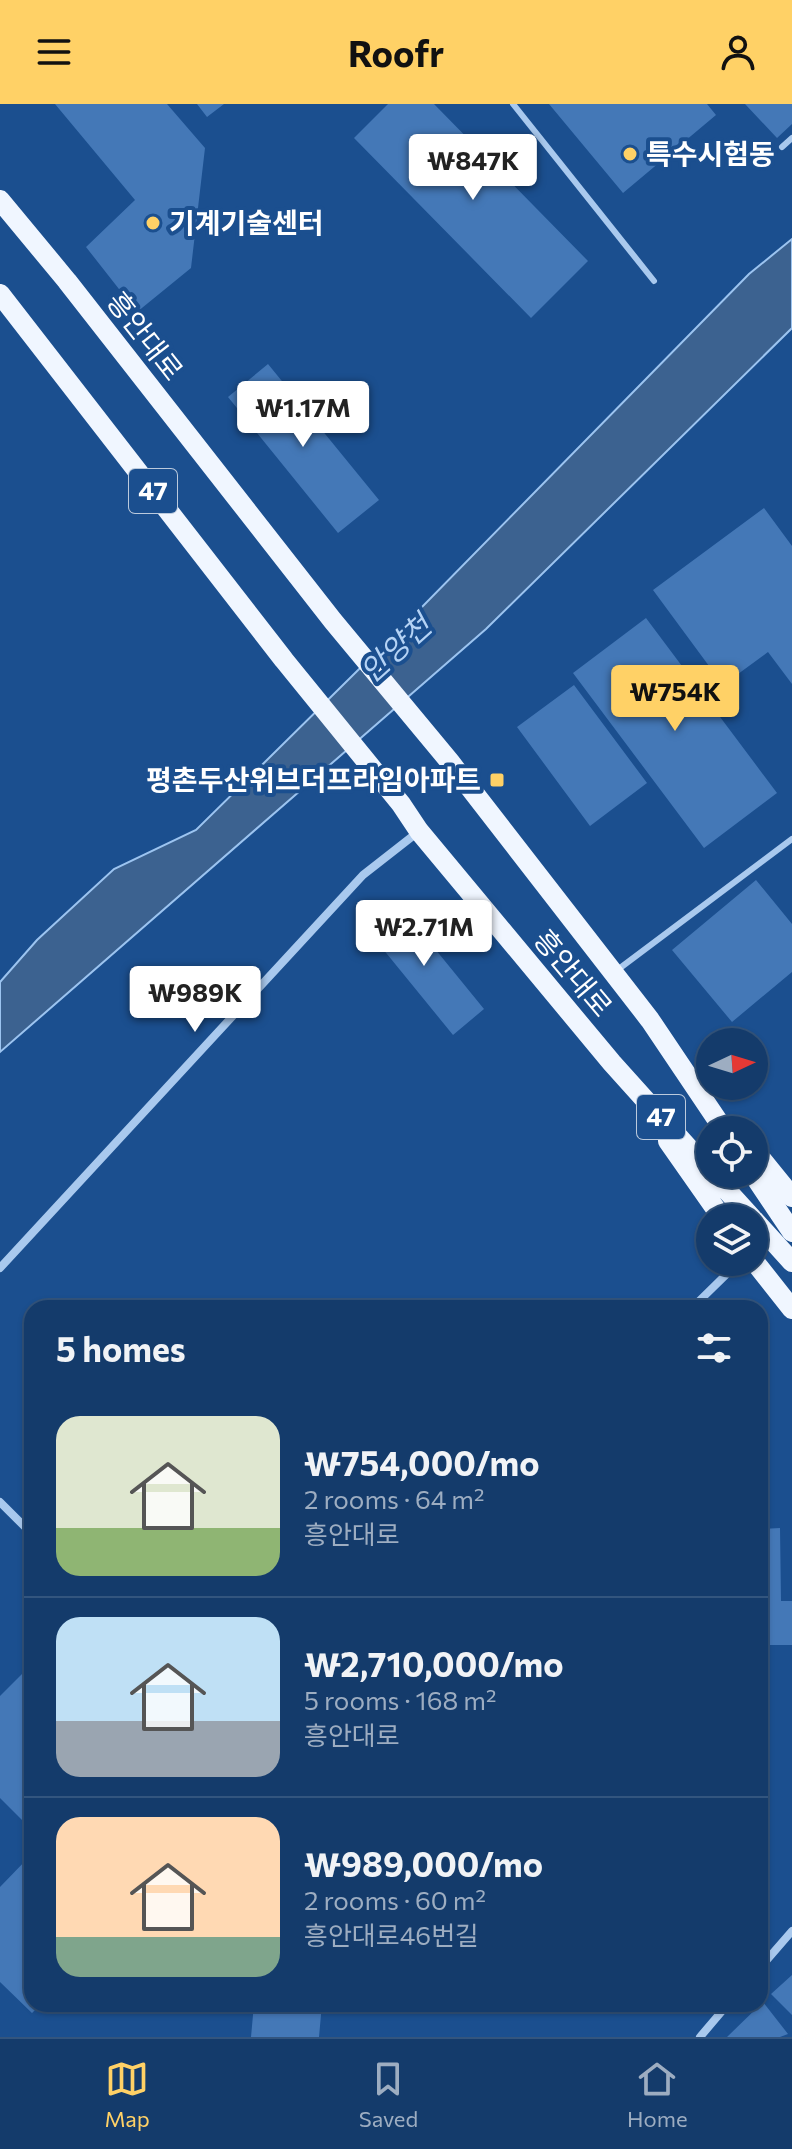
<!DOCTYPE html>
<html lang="en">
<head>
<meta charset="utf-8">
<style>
  body { margin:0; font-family:Commissioner,"Noto Sans KR",sans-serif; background:#1d4271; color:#f1f3f6; height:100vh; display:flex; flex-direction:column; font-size:30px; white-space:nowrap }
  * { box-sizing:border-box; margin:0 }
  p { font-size:26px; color:#9dadc1 }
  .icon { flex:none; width:44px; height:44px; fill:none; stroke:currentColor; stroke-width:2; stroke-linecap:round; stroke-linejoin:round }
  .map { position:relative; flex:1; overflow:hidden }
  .drawer { position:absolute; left:24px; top:1196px; width:744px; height:712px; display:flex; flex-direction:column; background:#143b6b; border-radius:24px; box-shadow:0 2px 6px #0004,0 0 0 2px #33557e }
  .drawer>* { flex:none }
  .needle { width:52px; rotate:86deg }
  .tools { position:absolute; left:696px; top:924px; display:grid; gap:16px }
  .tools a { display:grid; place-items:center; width:72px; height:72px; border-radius:50%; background:#143b6b; box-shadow:0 2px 6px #0004,0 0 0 2px #33557e; font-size:40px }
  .price { position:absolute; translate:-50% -68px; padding:0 18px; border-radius:8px; background:#fff; color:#222; font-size:26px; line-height:52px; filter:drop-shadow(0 2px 4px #0008) }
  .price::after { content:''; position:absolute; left:50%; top:48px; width:24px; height:18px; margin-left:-12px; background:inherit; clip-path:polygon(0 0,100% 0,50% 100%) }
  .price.active { background:#ffd166; color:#111 }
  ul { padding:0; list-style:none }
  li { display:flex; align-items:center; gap:24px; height:200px; padding:0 32px }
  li+li { border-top:2px solid #33557e }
  li span { display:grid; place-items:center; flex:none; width:224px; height:160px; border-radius:24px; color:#555 }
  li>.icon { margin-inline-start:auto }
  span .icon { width:96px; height:96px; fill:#fffc; stroke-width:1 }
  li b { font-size:34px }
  h2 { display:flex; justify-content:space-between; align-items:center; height:96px; padding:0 32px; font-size:34px }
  header { display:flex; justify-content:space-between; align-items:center; height:104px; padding:0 32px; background:#ffd166; color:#111; font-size:36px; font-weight:700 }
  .menu { display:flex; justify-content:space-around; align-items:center; height:112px; border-top:2px solid #33557e; background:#143b6b; font-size:22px; color:#9dadc1 }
  .menu a { display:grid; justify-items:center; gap:4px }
  .menu .active { color:#ffd166 }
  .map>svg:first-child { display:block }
  .water { fill:#3c6290; stroke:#9cc4f0; stroke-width:2 }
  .building { fill:#4478b7 }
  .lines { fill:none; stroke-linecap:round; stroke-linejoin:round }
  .lane { stroke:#a9c9ee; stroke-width:6 }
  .street { stroke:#a9c9ee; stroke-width:8 }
  .primary { stroke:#f0f6ff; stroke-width:20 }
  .poi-dot { fill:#ffd166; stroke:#1b4f8f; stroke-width:3 }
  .labels { text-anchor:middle; stroke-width:8; stroke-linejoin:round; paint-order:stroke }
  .shield { fill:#1b4f8f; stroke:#bbcadd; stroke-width:2 }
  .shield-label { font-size:26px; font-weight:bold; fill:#fff }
  .poi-label { font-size:28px; font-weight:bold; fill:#fff; stroke:#1b4f8f; text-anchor:start }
  .street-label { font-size:28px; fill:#fff; stroke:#1b4f8f }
  .water-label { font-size:30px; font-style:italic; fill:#b5d3f5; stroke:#1b4f8f }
</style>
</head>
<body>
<header><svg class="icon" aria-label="menu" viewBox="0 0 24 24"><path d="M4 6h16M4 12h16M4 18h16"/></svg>Roofr<svg class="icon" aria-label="person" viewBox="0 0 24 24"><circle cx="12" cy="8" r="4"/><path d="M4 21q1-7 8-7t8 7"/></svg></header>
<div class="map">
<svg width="792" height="1933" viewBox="0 0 792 1933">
  <rect width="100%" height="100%" fill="#1b4f8f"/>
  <!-- water -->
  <path class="water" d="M792,135V224L486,525L0,948V878L37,836L114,765L196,726L421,504L749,170Z"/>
  <!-- building -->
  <path class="building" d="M55,0H167L205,44L191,164L137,208L86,143L135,96Z
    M197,0H224L207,13Z
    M388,0H434L588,157L531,214L354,34Z
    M549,0H707L716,11L623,89Z
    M745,0H792V20L777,34Z
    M268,260L379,396L338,429L228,293Z
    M764,404L792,442V580L768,548L723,581L653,486Z
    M646,514L777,689L704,744L573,569Z
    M574,581L647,679L590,722L517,623Z
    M756,776L792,820V868L732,918L672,846Z
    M396,797L484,905L453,931L365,823Z
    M780,1424L781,1497H792V1541H760V1425Z
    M25,1567L32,1575V1640L28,1645L32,1649V1718L28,1722L0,1694V1592Z
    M29,1753L32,1756V1817L24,1825L32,1833V1900H41L32,1909L0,1878V1783Z
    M792,1871V1911L771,1890Z
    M763,1898L788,1930L780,1933H727Z
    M254,1900H322L319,1933H251Z"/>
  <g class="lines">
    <!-- lane -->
    <path class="lane" d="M513,0L654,177
      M782,43L792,34
      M616,867L792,735"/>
    <!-- street -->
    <path class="street" d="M0,1164L363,771L418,728
      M692,1204L739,1158
      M0,1398L32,1430
      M760,1864L792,1827
      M700,1933L728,1900"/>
    <!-- primary -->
    <path class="primary" d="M0,96L67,177L333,517L450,658L650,916L724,1026
      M0,190L284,556L401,700L419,727L612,959L710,1068
      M668,1037L722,1114
      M754,1046L792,1093
      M712,1070L752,1114
      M753,1070L792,1128
      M754,1116L792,1158
      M754,1157L792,1205"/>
  </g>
  <!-- markers -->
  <g class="poi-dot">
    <circle cx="630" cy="50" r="8"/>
    <circle cx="153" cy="119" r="8"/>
    <rect x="489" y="668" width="16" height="16" rx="4"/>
  </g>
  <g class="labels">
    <!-- shield labels -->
    <g class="shield">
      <rect x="129" y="365" width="48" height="44" rx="6"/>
      <rect x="637" y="991" width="48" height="44" rx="6"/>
    </g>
    <g class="shield-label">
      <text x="153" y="396">47</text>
      <text x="661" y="1022">47</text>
    </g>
    <!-- poi labels -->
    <g class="poi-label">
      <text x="646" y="60">특수시험동</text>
      <text x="169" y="129">기계기술센터</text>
      <text x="481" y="686" text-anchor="end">평촌두산위브더프라임아파트</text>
    </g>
    <!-- street labels -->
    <g class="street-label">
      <text transform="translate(145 232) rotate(52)" y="10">흥안대로</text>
      <text transform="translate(573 869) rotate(50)" y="10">흥안대로</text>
    </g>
    <!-- water labels -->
    <g class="water-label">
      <text transform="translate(396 545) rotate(-42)" y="10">안양천</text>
    </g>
  </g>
</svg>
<div class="tools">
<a><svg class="needle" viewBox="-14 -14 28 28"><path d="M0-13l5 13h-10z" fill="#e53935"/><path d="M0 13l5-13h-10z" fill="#9dadc1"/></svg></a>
<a><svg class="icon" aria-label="locate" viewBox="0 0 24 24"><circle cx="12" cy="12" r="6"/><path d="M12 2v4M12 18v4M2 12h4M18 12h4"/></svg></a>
<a><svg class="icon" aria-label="layers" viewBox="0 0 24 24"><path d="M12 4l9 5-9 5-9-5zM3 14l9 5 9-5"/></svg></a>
</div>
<b class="price" style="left:473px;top:98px">₩847K</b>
<b class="price" style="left:303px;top:345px">₩1.17M</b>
<b class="price active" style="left:675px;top:629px">₩754K</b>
<b class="price" style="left:424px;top:864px">₩2.71M</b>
<b class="price" style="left:195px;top:930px">₩989K</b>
<section class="drawer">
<h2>5 homes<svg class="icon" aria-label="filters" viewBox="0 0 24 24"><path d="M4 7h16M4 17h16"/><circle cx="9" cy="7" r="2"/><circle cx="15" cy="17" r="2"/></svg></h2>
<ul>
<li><span style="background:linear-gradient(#dfe7d0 70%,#8fb573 0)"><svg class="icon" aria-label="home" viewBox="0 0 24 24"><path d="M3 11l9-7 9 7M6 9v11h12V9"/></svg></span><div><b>₩754,000/mo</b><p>2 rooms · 64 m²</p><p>흥안대로</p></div></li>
<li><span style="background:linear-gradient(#bfe0f5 65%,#9aa5b1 0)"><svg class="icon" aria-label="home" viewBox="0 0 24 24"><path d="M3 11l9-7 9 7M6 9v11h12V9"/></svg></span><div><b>₩2,710,000/mo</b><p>5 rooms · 168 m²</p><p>흥안대로</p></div></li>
<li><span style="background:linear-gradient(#ffd9b3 75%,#7fa58c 0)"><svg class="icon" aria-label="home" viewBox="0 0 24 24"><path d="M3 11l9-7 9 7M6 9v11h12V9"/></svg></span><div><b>₩989,000/mo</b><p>2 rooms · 60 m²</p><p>흥안대로46번길</p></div></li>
</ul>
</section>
</div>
<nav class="menu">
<a class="active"><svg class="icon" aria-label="map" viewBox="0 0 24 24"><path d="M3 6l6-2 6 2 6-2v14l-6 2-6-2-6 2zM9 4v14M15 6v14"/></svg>Map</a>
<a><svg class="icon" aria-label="saved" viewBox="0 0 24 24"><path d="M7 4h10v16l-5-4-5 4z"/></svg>Saved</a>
<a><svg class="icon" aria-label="home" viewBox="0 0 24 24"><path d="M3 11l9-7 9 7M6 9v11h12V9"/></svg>Home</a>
</nav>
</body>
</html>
